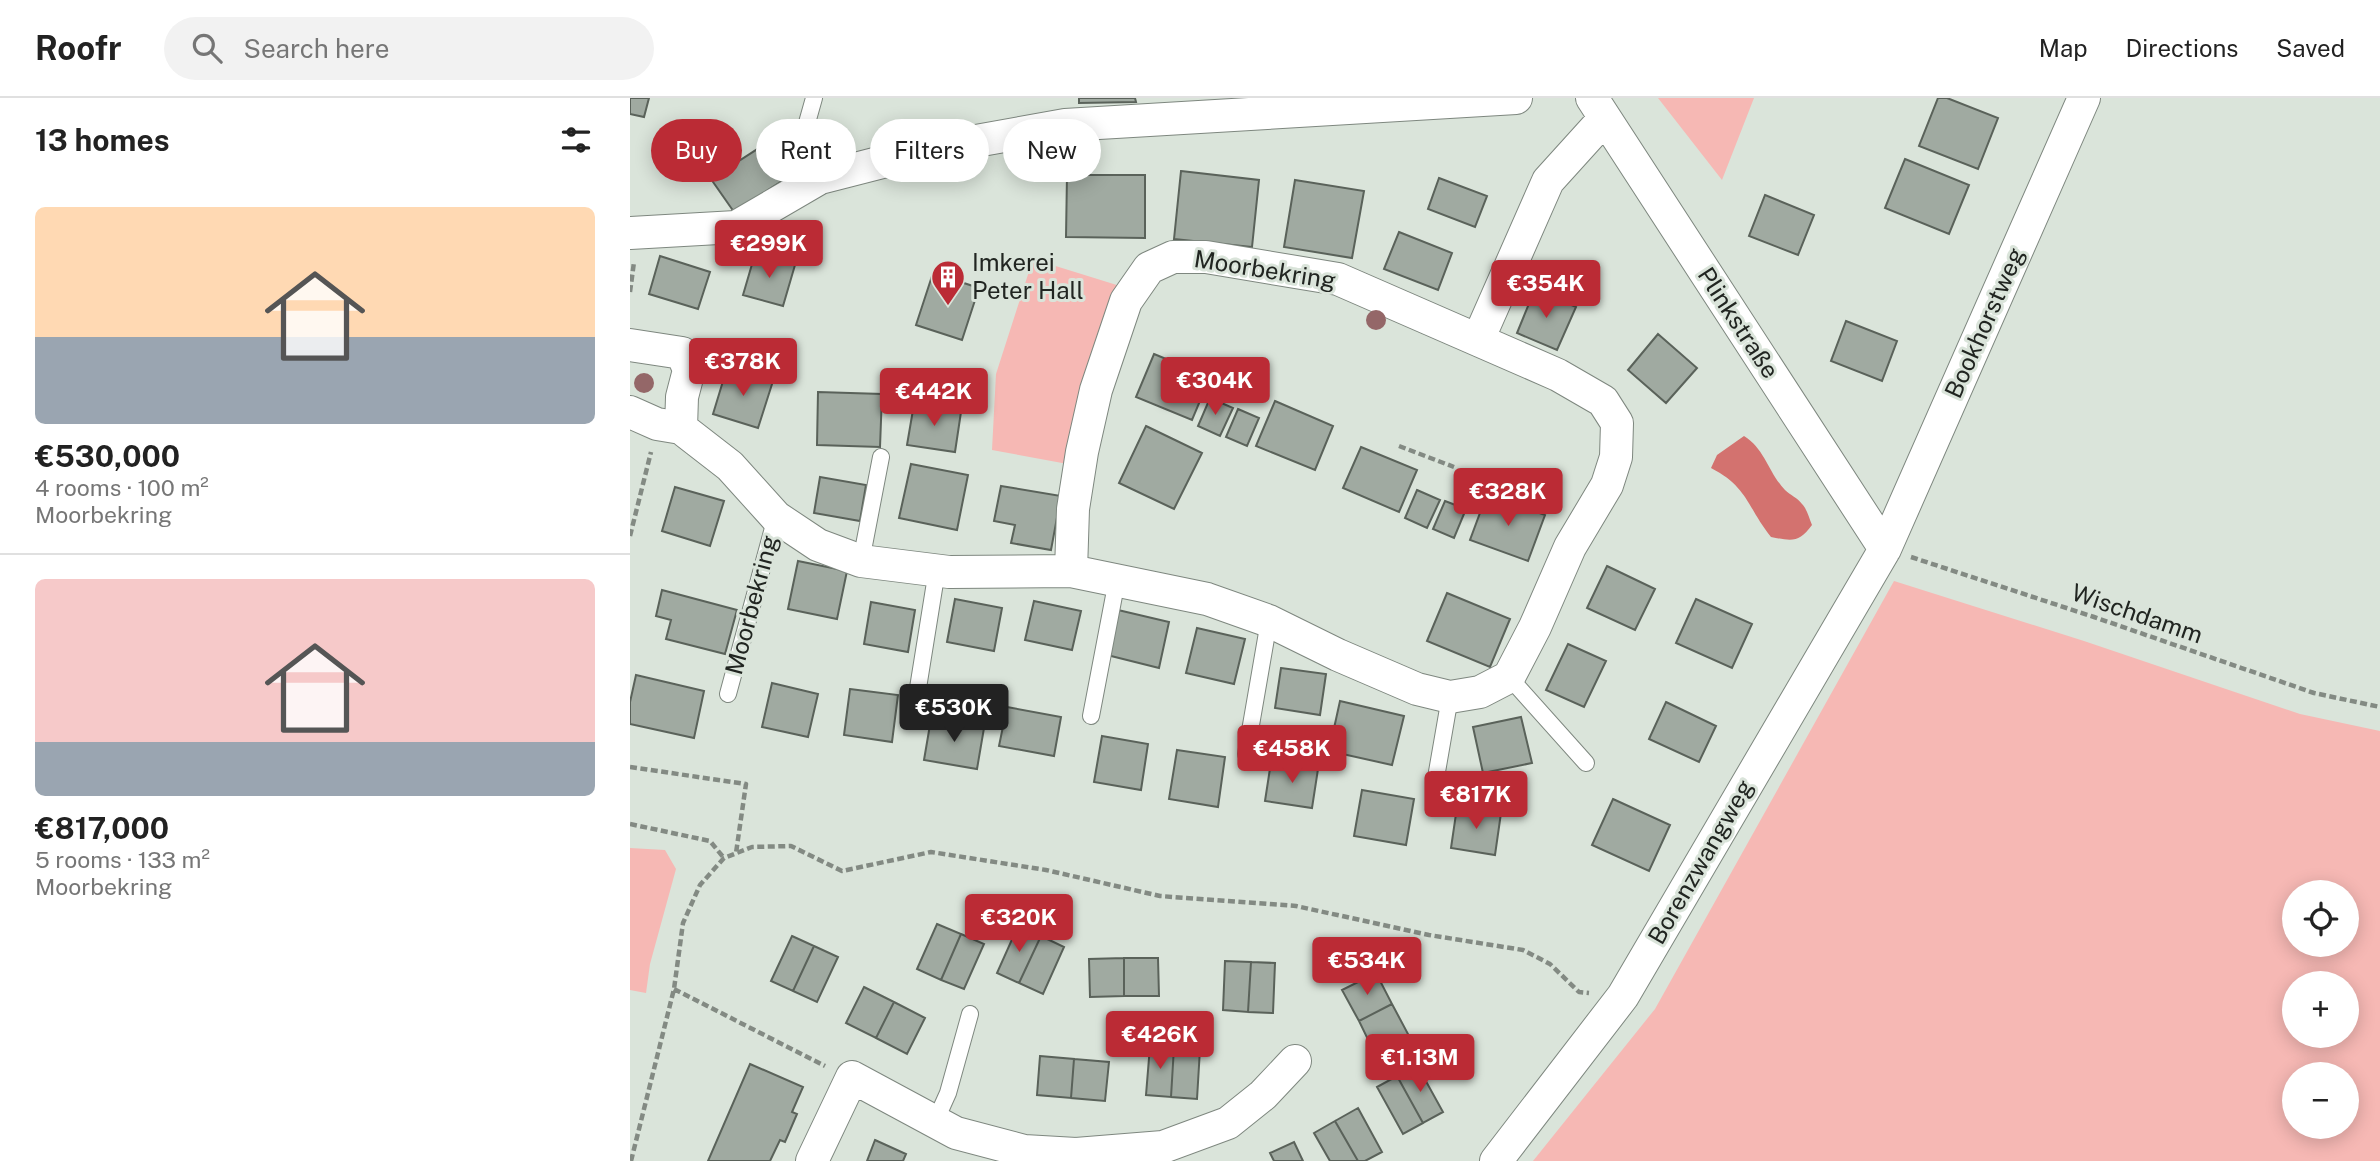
<!DOCTYPE html>
<html lang="en">
<head>
<meta charset="utf-8">
<style>
  body { margin:0; font-family:"Public Sans",sans-serif; background:#f2f2f2; color:#222; height:100vh; display:flex; flex-direction:column; font-size:26px; white-space:nowrap }
  * { box-sizing:border-box; margin:0 }
  p { font-size:23px; color:#767676 }
  .icon { flex:none; width:38px; height:38px; fill:none; stroke:currentColor; stroke-width:2; stroke-linecap:round; stroke-linejoin:round }
  .map { position:relative; flex:1; overflow:hidden }
  .drawer { display:flex; flex-direction:column; background:#fff; width:630px }
  .drawer>* { flex:none }
  .guide { position:absolute; left:21px; top:21px; width:665px; height:63px; display:flex; gap:14px }
  .tools { position:absolute; left:1652px; top:782px; display:grid; gap:14px }
  .tools a { display:grid; place-items:center; width:77px; height:77px; border-radius:50%; background:#fff; box-shadow:0 4px 18px #0003; font-size:35px }
  .price { position:absolute; translate:-50% -60px; padding:0 16px; border-radius:7px; background:#bb2b35; color:#fff; font-size:23px; line-height:46px; filter:drop-shadow(0 2px 4px #0008) }
  .price::after { content:''; position:absolute; left:50%; top:42px; width:21px; height:16px; margin-left:-10px; background:inherit; clip-path:polygon(0 0,100% 0,50% 100%) }
  .price.selected { background:#222; color:#fff }
  ul { padding:0; list-style:none }
  li { display:grid; align-content:center; gap:14px; height:371px; padding:0 35px }
  li+li { border-top:2px solid #e0e0e0 }
  li span { display:grid; place-items:center; height:217px; border-radius:10px; color:#555 }
  li>.icon { margin-inline-start:auto }
  span .icon { width:126px; height:126px; fill:#fffc; stroke-width:1 }
  li b { font-size:30px }
  h2 { display:flex; justify-content:space-between; align-items:center; height:84px; padding:0 35px; font-size:30px }
  .pill { padding:0 24px; border-radius:32px; background:#fff; box-shadow:0 4px 18px #0003; font-size:24px; line-height:63px }
  .pill.selected { background:#bb2b35; color:#fff }
  header { display:flex; align-items:center; gap:42px; box-sizing:border-box; height:98px; padding:0 35px; background:#fff; border-bottom:2px solid #e0e0e0 }
  header strong { font-size:33px }
  nav { display:flex; gap:38px; margin-inline-start:auto; font-size:24px }
  .search { width:490px; height:63px; background:#f2f2f2; display:flex; align-items:center; gap:18px; box-sizing:border-box; padding:0 24px; border-radius:38px; color:#767676; font-size:26px }
  main { display:flex; flex:1; min-height:0 }
  .map>svg:first-child { display:block }
  .green { fill:#f6b8b4; fill-rule:evenodd }
  .water { fill:#d3726f }
  .building { fill:#a0aaa1; stroke:#5a625a; stroke-width:2 }
  .lines { fill:none; stroke-linecap:round; stroke-linejoin:round }
  .service-casing { stroke:#7e877f; stroke-width:18 }
  .minor-casing { stroke:#7e877f; stroke-width:34 }
  .path { stroke:#838a83; stroke-width:4.5; stroke-dasharray:7 3.5; stroke-linecap:butt }
  .service { stroke:#fff; stroke-width:16 }
  .minor { stroke:#fff; stroke-width:32 }
  .tree { fill:#946768 }
  .labels { text-anchor:middle; stroke-width:6; stroke-linejoin:round; paint-order:stroke }
  .poi-label { font-size:24px; fill:#212521; stroke:#dae4da; text-anchor:start }
  .street-label { font-size:24px; fill:#212521; stroke:#dae4da }
</style>
</head>
<body>
<header>
<strong>Roofr</strong>
<div class="search"><svg class="icon" aria-label="search" viewBox="0 0 24 24"><circle cx="10" cy="10" r="6"/><path d="M15 15l6 6"/></svg>Search here</div>
<nav><a>Map</a><a>Directions</a><a>Saved</a></nav>
</header>
<main>
<section class="drawer">
<h2>13 homes<svg class="icon" aria-label="filters" viewBox="0 0 24 24"><path d="M4 7h16M4 17h16"/><circle cx="9" cy="7" r="2"/><circle cx="15" cy="17" r="2"/></svg></h2>
<ul>
<li><span style="background:linear-gradient(#ffd9b3 60%,#9aa5b1 0)"><svg class="icon" aria-label="home" viewBox="0 0 24 24"><path d="M3 11l9-7 9 7M6 9v11h12V9"/></svg></span><div><b>€530,000</b><p>4 rooms · 100 m²</p><p>Moorbekring</p></div></li>
<li><span style="background:linear-gradient(#f6c9c9 75%,#9aa5b1 0)"><svg class="icon" aria-label="home" viewBox="0 0 24 24"><path d="M3 11l9-7 9 7M6 9v11h12V9"/></svg></span><div><b>€817,000</b><p>5 rooms · 133 m²</p><p>Moorbekring</p></div></li>
</ul>
</section>
<div class="map">
<svg width="1750" height="1063" viewBox="0 0 1750 1063">
  <rect width="100%" height="100%" fill="#dae4da"/>
  <!-- green -->
  <path class="green" d="M1028,0H1124L1092,82Z
    M403,161L490,188L443,367L362,352L366,276Z
    M1264,483L1454,543L1670,616L1750,633V1063H903L1025,911ZM1717,794V847H1664V794ZM1664,886H1717V938H1664ZM1717,976V1029H1664V976Z
    M0,750L35,752L46,771L20,866L16,895L0,892Z"/>
  <!-- water -->
  <path class="water" d="M1114,338C1135,351 1138,374 1155,392C1160,397 1168,400 1172,406C1177,411 1179,420 1182,427C1169,445 1162,443 1141,439C1117,409 1118,389 1081,370L1087,357Z"/>
  <!-- building -->
  <path class="building" d="M0,0H19L14,19L0,16Z
    M449,0H505L506,4L449,5Z
    M1308,0H1317L1368,20L1348,71L1289,48Z
    M143,41L166,74L104,114L81,81Z
    M1275,61L1339,87L1319,136L1255,110Z
    M551,73L629,82L622,149L544,141Z
    M437,77H515V140L436,139Z
    M809,80L857,98L845,129L798,111Z
    M665,82L734,93L722,160L654,149Z
    M1135,97L1184,117L1168,157L1119,138Z
    M769,134L822,155L808,192L754,171Z
    M125,156L165,167L153,208L113,197Z
    M30,158L80,174L68,211L19,196Z
    M303,175L349,190L332,242L286,227Z
    M905,191L946,209L927,252L887,235Z
    M1216,223L1267,243L1252,283L1201,263Z
    M1028,236L1067,270L1036,305L998,272Z
    M524,256L580,279L562,322L506,299Z
    M97,270L143,283L128,330L83,316Z
    M188,294L252,296L250,349L187,347Z
    M580,300L603,310L590,338L568,328Z
    M645,303L703,328L685,372L626,348Z
    M284,306L331,314L325,354L277,347Z
    M608,311L629,320L617,348L596,339Z
    M516,328L572,355L544,411L489,385Z
    M731,349L787,372L769,414L713,390Z
    M281,366L338,377L327,432L269,420Z
    M190,379L236,387L230,423L184,415Z
    M371,388L431,398L421,452L381,445L385,427L364,423Z
    M45,389L94,403L80,448L32,433Z
    M787,392L810,402L797,430L775,420Z
    M857,396L915,417L898,463L840,442Z
    M815,403L836,411L824,440L803,431Z
    M168,463L217,473L207,521L158,511Z
    M977,468L1025,491L1005,532L957,510Z
    M32,492L107,512L95,556L36,541L41,522L26,518Z
    M817,495L880,521L860,569L797,543Z
    M325,501L372,510L364,553L317,544Z
    M1066,501L1122,526L1102,570L1046,545Z
    M404,503L451,513L442,552L395,542Z
    M241,504L285,512L278,554L234,546Z
    M488,512L539,524L529,570L477,557Z
    M567,530L615,541L604,586L556,575Z
    M938,546L976,563L954,609L916,592Z
    M651,570L696,576L690,617L645,610Z
    M6,577L74,593L64,640L0,626V604Z
    M142,585L188,596L178,639L132,629Z
    M220,591L268,597L262,644L214,637Z
    M710,603L774,618L762,667L699,653Z
    M1036,604L1086,628L1069,664L1019,641Z
    M377,609L431,619L424,658L369,648Z
    M891,619L902,665L853,675L843,629Z
    M301,621L354,630L347,671L294,662Z
    M472,638L518,646L511,692L464,684Z
    M547,652L595,659L588,709L539,701Z
    M641,664L688,671L682,710L635,703Z
    M732,692L784,701L776,747L724,738Z
    M983,701L1040,727L1019,773L962,747Z
    M827,709L871,715L865,757L821,750Z
    M307,826L331,836L311,882L287,871Z
    M388,828L411,838L389,885L367,875Z
    M331,836L354,846L334,891L311,882Z
    M162,838L184,848L163,893L141,883Z
    M411,838L434,849L413,896L389,885Z
    M184,848L208,859L187,904L163,893Z
    M494,860V898L460,899L459,861Z
    M494,860H528L529,898H494Z
    M595,863L621,864L618,914L593,912Z
    M621,864L645,865L643,915L618,914Z
    M746,875L762,906L729,923L712,892Z
    M234,889L264,904L246,940L216,925Z
    M264,904L295,920L277,956L246,940Z
    M762,906L778,936L744,954L729,923Z
    M520,948L544,949L541,999L516,997Z
    M544,949L570,951L567,1001L541,999Z
    M410,958L444,961L441,1000L407,997Z
    M444,961L479,964L475,1003L441,1000Z
    M120,966L173,989L162,1014L167,1016L155,1044L150,1042L140,1063H78Z
    M787,967L813,1014L793,1025L767,978Z
    M767,978L793,1025L773,1036L747,989Z
    M728,1010L752,1054L735,1063H728L705,1023Z
    M705,1023L728,1063H700L684,1035Z
    M245,1042L276,1056L273,1063H237Z
    M664,1044L673,1063H644L640,1055Z"/>
  <g class="lines">
    <!-- service casing -->
    <g class="service-casing">
      <path id="service" d="M184,0L173,39L190,80
        M231,463L251,359
        M879,579L956,665
        M288,590L307,472
        M98,596L146,419
        M461,618L487,482
        M616,656L639,523
        M804,691L820,599
        M305,1024L318,995L340,916"/>
    </g>
    <!-- minor casing -->
    <g class="minor-casing">
      <path id="minor" d="M962,0L1255,451
        M0,135L106,129L190,80L307,50L435,27L886,0
        M543,159H576L708,181L928,277L973,303L987,325L986,359L977,387L940,449L905,529L879,579L850,594L820,599L787,591L708,557L639,523L577,501L441,473L443,411L452,354L466,292L496,203L519,170Z
        M848,242L918,83L975,20
        M0,247L52,255L59,272L52,299L51,330
        M0,314L27,326L51,330L100,368L146,419L188,447L231,463L319,474L441,473
        M182,1063L222,979L326,1035L394,1053L446,1056L533,1049L598,1025L633,997L665,963
        M866,1063L993,898L1255,451L1454,0"/>
    </g>
    <!-- path -->
    <path class="path" d="M0,194L4,164
      M769,348L824,369
      M0,438L21,354
      M1281,459L1464,519L1684,595L1750,609
      M0,669L116,686L106,755
      M0,726L80,743L94,760
      M44,891L195,968
      M1,1063L44,891L53,825L70,787L94,760L122,749L161,748L212,773L301,754L416,772L530,798L666,808L799,837L893,852L920,866L949,894L959,895"/>
    <!-- service -->
    <use href="#service" class="service"/>
    <!-- minor -->
    <use href="#minor" class="minor"/>
  </g>
  <!-- trees -->
  <g class="tree">
    <circle cx="746" cy="222" r="10"/>
    <circle cx="14" cy="285" r="10"/>
  </g>
  <!-- icons -->
  <defs>
    <g id="building-pin" transform="scale(1.75)"><path d="M0 17L-7.5 6A9.5 9.5 0 1 1 7.5 6Z" fill="#bb2b35" stroke="#dae4da"/><path d="M-4-6H4V6H1V3H-1V6H-4ZM-2.5-4.3h1.7v1.8h-1.7ZM.8-4.3h1.7v1.8H.8ZM-2.5-1h1.7V.8h-1.7ZM.8-1h1.7V.8H.8Z" fill="#fff"/></g>
  </defs>
  <g fill-rule="evenodd">
    <use href="#building-pin" x="318" y="179"/>
  </g>
  <g class="labels">
    <!-- poi labels -->
    <g class="poi-label">
      <text x="342" y="173">Imkerei<tspan x="342" dy="28">Peter Hall</tspan></text>
    </g>
    <!-- street labels -->
    <g class="street-label">
      <text transform="translate(635 172) rotate(9)" y="8">Moorbekring</text>
      <text transform="translate(1108 225) rotate(57)" y="8">Plinkstraße</text>
      <text transform="translate(1355 225) rotate(-66)" y="8">Bookhorstweg</text>
      <text transform="translate(122 507) rotate(-75)" y="8">Moorbekring</text>
      <text transform="translate(1507 516) rotate(19)" y="8">Wischdamm</text>
      <text transform="translate(1071 764) rotate(-60)" y="8">Borenzwangweg</text>
    </g>
  </g>
</svg>
<div class="tools">
<a><svg class="icon" aria-label="locate" viewBox="0 0 24 24"><circle cx="12" cy="12" r="6"/><path d="M12 2v4M12 18v4M2 12h4M18 12h4"/></svg></a>
<a>+</a>
<a>−</a>
</div>
<b class="price" style="left:139px;top:182px">€299K</b>
<b class="price" style="left:916px;top:222px">€354K</b>
<b class="price" style="left:113px;top:300px">€378K</b>
<b class="price" style="left:585px;top:319px">€304K</b>
<b class="price" style="left:304px;top:330px">€442K</b>
<b class="price" style="left:878px;top:430px">€328K</b>
<b class="price selected" style="left:324px;top:646px">€530K</b>
<b class="price" style="left:662px;top:687px">€458K</b>
<b class="price" style="left:846px;top:733px">€817K</b>
<b class="price" style="left:389px;top:856px">€320K</b>
<b class="price" style="left:737px;top:899px">€534K</b>
<b class="price" style="left:530px;top:973px">€426K</b>
<b class="price" style="left:790px;top:996px">€1.13M</b>
<div class="guide">
<a class="pill selected">Buy</a>
<a class="pill">Rent</a>
<a class="pill">Filters</a>
<a class="pill">New</a>
</div>
</div>
</main>
</body>
</html>
